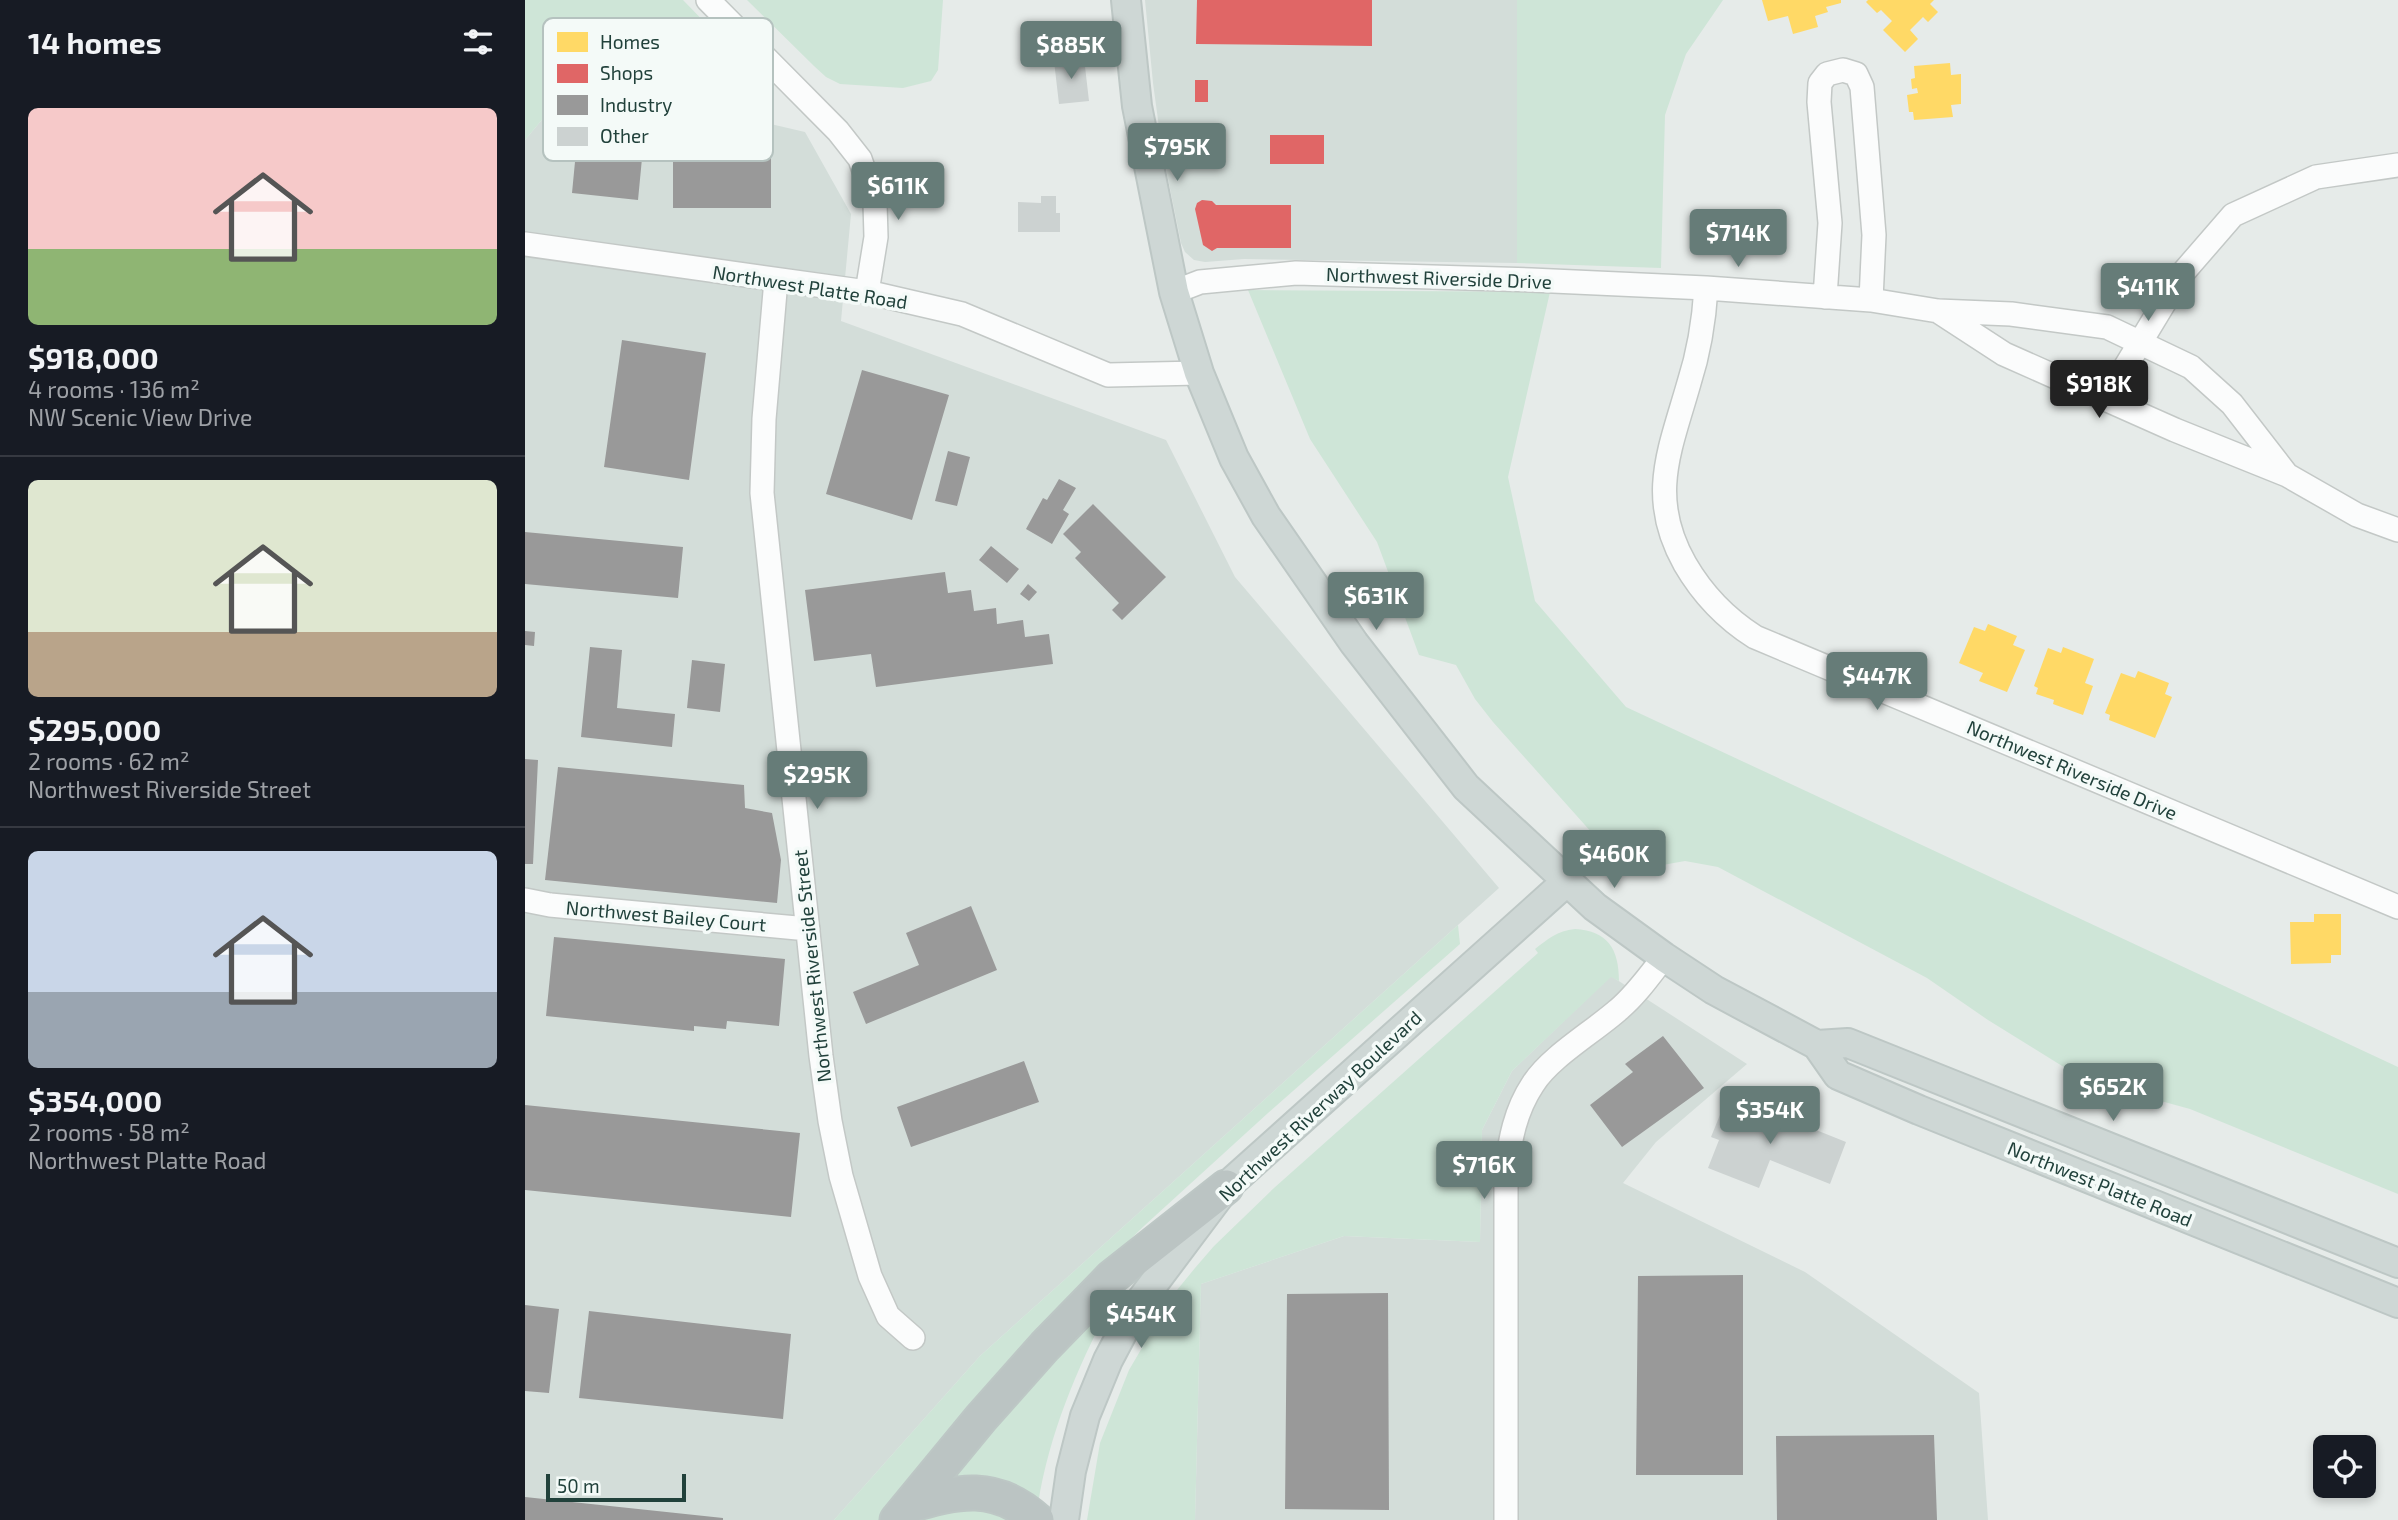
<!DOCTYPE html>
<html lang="en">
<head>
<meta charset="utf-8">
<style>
  body { margin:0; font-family:"Exo 2",sans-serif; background:#242831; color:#f1f3f6; height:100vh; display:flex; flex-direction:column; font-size:26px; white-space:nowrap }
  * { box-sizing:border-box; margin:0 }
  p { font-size:23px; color:#9ea1a6 }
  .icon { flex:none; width:38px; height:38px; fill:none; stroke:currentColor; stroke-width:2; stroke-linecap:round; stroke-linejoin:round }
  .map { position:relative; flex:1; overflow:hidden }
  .drawer { display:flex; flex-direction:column; background:#171b24; width:525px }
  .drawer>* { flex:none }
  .buttons { position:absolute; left:1788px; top:1435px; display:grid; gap:14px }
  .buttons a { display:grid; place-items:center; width:63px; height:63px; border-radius:10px; background:#171b24; box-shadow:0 4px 10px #0003; font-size:35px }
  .scale { position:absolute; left:21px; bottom:18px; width:140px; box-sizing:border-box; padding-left:7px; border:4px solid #21413b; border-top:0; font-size:19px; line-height:24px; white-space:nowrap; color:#21413b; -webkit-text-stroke:5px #f4faf8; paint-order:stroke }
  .price { position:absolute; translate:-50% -60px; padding:0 16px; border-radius:7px; background:#667c78; color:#fff; font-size:23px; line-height:46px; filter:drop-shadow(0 2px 4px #0008) }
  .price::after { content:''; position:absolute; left:50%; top:42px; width:21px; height:16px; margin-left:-10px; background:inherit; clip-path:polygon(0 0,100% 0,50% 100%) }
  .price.current { background:#222; color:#fff }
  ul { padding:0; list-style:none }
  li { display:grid; align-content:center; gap:14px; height:371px; padding:0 28px }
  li+li { border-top:2px solid #363941 }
  li span { display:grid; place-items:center; height:217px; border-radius:10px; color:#555 }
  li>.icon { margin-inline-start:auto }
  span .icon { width:126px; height:126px; fill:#fffc; stroke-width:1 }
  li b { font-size:30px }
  h2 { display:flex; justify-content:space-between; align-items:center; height:84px; padding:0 28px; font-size:30px }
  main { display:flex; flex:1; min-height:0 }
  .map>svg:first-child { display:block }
  .built { fill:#d3ddd9 }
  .green { fill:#cee5d7 }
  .homes { fill:#ffd966 }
  .shops { fill:#e06666 }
  .industry { fill:#999 }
  .building { fill:#ccd2d1 }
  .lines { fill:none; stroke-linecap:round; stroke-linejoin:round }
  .minor-casing { stroke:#c3c8c6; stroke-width:26 }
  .major-casing { stroke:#bdc7c5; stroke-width:32 }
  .highway-casing { stroke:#bdc7c5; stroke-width:37 }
  .minor { stroke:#fbfcfc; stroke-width:23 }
  .major { stroke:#ced7d5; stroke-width:28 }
  .highway { stroke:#bbc4c3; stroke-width:33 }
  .labels { text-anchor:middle; stroke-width:7; stroke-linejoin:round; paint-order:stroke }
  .street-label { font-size:19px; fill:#21413b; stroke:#f4faf8 }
  .key { fill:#f4faf8; stroke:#b5c2bf; stroke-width:2 }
  .key-label { font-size:19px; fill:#21413b }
</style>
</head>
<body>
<main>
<section class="drawer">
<h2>14 homes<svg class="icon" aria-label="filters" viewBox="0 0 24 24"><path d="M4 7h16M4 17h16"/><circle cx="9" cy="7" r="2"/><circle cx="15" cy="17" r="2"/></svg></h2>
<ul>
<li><span style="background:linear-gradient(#f6c9c9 65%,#8fb573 0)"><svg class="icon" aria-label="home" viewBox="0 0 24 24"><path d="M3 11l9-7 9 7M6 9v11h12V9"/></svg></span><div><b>$918,000</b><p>4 rooms · 136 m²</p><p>NW Scenic View Drive</p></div></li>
<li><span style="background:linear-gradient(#dfe7d0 70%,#b9a48a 0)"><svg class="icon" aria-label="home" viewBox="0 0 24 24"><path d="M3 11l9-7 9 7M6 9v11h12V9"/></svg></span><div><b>$295,000</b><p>2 rooms · 62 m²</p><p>Northwest Riverside Street</p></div></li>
<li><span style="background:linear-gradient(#c9d6e8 65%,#9aa5b1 0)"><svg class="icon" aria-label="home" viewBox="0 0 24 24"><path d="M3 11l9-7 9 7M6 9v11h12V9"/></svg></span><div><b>$354,000</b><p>2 rooms · 58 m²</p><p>Northwest Platte Road</p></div></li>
</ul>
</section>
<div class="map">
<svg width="1873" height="1520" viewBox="0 0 1873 1520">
  <rect width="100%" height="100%" fill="#e6ebe9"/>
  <!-- built -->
  <path class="built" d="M620,0H992V263L719,259L680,262L669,260L660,252L656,243L637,149L628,83Z
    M51,79L280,132L326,214L316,321L641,440L710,577L974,888L455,1356L309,1520H0V140Z
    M1086,976L1222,1064L1131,1142L1098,1183L1280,1272L1454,1393L1463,1520H670L676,1284L819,1236L955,1242L957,1130L987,1071Z"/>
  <!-- green -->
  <path class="green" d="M0,0H158L236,80L185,110L51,79L0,140Z
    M222,0H418L413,70L406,81L378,88L315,84L301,77L289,66Z
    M992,0H1198L1161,54L1140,115L1136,268L992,263Z
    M723,290L1025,292L983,477L1010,601L1101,707L1873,1067V1194L1665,1109L1581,1086L1550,1074L1463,1020L1402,978L1193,867L1160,861L1132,866L1119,864L1104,859L1076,843L968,722L950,699L931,665L894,655L852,542L785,439Z
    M933,925L935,944L743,1113L619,1226L559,1285L361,1520H309L455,1356Z
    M1050,929C1083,931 1094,949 1094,981L1086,977L987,1071L957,1130L955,1242L819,1236L676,1284L670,1520H562L575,1443L604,1370L648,1295L670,1268L689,1246L749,1188L1013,953L1010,949C1023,939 1032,931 1050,929Z
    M580,1303L584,1307C552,1369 524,1434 513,1504L428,1480L422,1476Z
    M446,1504L492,1520H398L406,1513Z"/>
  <!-- homes -->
  <path class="homes" d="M1237,0H1316V3L1301,7L1303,12L1290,16L1293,27L1268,34L1263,16L1243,21Z
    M1343,0H1409L1405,4L1413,12L1403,22L1398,17L1385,30L1393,39L1380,52L1358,30L1367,21L1356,10L1352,13L1341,2Z
    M1425,63L1426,75L1436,74V104L1426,105L1428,117L1389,120L1388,112H1384L1382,95L1393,93L1392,88L1387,89L1386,79L1390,78L1389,66Z
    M1463,624L1492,636L1488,645L1500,650L1482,692L1454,681L1458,673L1434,663L1449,627L1460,631Z
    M1538,647L1569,659L1560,683L1568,686L1558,715L1528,704L1529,700L1511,694L1513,688L1509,686L1523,648L1536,653Z
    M1613,671L1644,683L1640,694L1647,697L1630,738L1584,720L1585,715L1580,713L1596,673L1610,678Z
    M1789,914H1816V955H1806V963L1766,964L1765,922H1789Z"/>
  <!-- shops -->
  <path class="shops" d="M672,0H847V46L671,44Z
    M670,80H683V102H670Z
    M745,135H799V164H745Z
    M677,200L687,201L691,205H766V248H692L687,251L678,245L670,209L672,203Z"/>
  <!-- industry -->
  <path class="industry" d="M52,141L118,148L113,200L47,193Z
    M148,142H213V152H246V208H148Z
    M97,340L181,353L164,480L79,467Z
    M337,370L424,395L387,520L301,494Z
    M423,451L445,457L432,506L410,501Z
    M534,479L551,488L538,510L544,514L527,544L501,529L518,498L522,500Z
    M568,504L641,577L597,620L587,610L594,603L550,558L556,552L538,534Z
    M0,532L158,547L153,598L0,584Z
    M466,546L494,569L482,583L454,560Z
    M420,572L423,593L446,590L449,611L471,608L472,624L498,620L500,637L524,634L528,664L351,687L346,654L289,661L280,590Z
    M503,584L512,592L504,601L495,594Z
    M0,631L10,632L9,646L0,645Z
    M65,647L97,650L92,708L150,714L147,747L56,737Z
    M167,660L200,664L195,712L162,708Z
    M0,759L13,760L8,864H0Z
    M33,767L219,785L220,808L247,813L256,860L252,903L20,880Z
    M446,906L472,970L341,1024L328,992L394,965L381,933Z
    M29,937L260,959L254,1026L202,1021L201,1029L169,1026V1031L21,1016Z
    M1138,1036L1179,1088L1097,1147L1065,1105L1108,1072L1100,1064Z
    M499,1061L514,1102L386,1147L372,1107Z
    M0,1105L275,1133L266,1217L0,1190Z
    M1218,1275V1475H1111L1113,1276Z
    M863,1293L864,1510L760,1509L762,1294Z
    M0,1305L34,1309L24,1393L0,1391Z
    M64,1311L266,1334L258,1419L54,1398Z
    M1409,1435L1412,1520H1252L1251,1436Z
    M0,1497L198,1518V1520H0Z"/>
  <!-- building -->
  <path class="building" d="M559,58L564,101L534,104L529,61Z
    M516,196H531V213H535V232H493V202L516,203Z
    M1201,1100L1224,1109L1226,1104L1321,1142L1305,1184L1245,1160L1234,1188L1183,1168L1194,1140L1186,1137Z"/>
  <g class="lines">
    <!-- minor casing -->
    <g class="minor-casing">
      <path id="minor" d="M183,0L313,131L335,159L350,203L351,237L342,292
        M0,244L342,292L437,314L583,375L674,373
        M251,280L239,419L237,493L296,1056L305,1121L316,1176L345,1276L363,1316L388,1338
        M1181,288C1179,321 1174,352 1164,383C1145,450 1122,497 1160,564C1178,595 1200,618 1230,637L1873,907
        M649,292L675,282L771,273L1006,280L1181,288L1346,300L1413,311L1486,314L1582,327L1666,367L1707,404L1762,475
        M1300,297L1305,223L1294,102L1295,83L1302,74L1318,70L1331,74L1337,87L1349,235L1346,300
        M1413,311L1479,354L1650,430L1762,475L1832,515L1873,530
        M1581,399L1656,275L1708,215L1791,177L1873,165
        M0,900L25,905L283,929
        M981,1520V1171C985,1140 990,1111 1008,1084C1025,1057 1068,1032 1093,1010C1111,995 1125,975 1139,957"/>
    </g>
    <!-- major casing -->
    <g class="major-casing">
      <path id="major" d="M601,0L612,106L649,292L674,373L709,458L741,516L829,643L941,787L1070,907L1139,957L1189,990L1292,1045L1313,1075L1394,1110L1873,1303
        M1292,1045L1323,1043L1873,1263
        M539,1520L546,1471L560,1416L583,1360L611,1307L701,1187L1041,882"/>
    </g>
    <!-- highway casing -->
    <g class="highway-casing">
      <path id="highway" d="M385,1505C433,1491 470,1482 512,1520
        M372,1520L456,1418L520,1346L587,1277L701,1187"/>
    </g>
    <!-- minor -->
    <use href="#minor" class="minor"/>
    <!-- major -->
    <use href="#major" class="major"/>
    <!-- highway -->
    <use href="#highway" class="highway"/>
  </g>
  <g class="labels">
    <!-- street labels -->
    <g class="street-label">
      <text transform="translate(914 278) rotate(2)" y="7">Northwest Riverside Drive</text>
      <text transform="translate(285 287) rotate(9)" y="7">Northwest Platte Road</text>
      <text transform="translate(1547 770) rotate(23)" y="7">Northwest Riverside Drive</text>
      <text transform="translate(141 916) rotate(5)" y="7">Northwest Bailey Court</text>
      <text transform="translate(287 966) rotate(-96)" y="7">Northwest Riverside Street</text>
      <text transform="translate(795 1106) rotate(-43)" y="7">Northwest Riverway Boulevard</text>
      <text transform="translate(1575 1184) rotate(22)" y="7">Northwest Platte Road</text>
    </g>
  </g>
  <!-- legend -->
  <rect x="18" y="18" width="230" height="143" rx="10" class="key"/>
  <rect x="32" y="32" width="31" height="20" fill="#ffd966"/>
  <rect x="32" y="64" width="31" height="19" fill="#e06666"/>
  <rect x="32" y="95" width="31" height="20" fill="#999"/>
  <rect x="32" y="127" width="31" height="19" fill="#ccd2d1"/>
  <g class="key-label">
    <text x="75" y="49">Homes</text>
    <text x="75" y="80">Shops</text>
    <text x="75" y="112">Industry</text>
    <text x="75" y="143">Other</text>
  </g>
</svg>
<div class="buttons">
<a><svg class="icon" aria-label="locate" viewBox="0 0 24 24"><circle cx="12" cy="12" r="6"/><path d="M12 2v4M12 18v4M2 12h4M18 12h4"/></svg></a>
</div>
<div class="scale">50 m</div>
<b class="price" style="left:546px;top:81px">$885K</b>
<b class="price" style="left:652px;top:183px">$795K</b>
<b class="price" style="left:373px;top:222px">$611K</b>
<b class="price" style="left:1213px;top:269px">$714K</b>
<b class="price" style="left:1623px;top:323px">$411K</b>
<b class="price current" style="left:1574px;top:420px">$918K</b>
<b class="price" style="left:851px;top:632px">$631K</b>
<b class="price" style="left:1352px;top:712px">$447K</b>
<b class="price" style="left:292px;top:811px">$295K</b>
<b class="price" style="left:1089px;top:890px">$460K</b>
<b class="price" style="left:1588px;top:1123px">$652K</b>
<b class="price" style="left:1245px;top:1146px">$354K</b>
<b class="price" style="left:959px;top:1201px">$716K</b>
<b class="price" style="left:616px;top:1350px">$454K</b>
</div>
</main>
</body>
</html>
